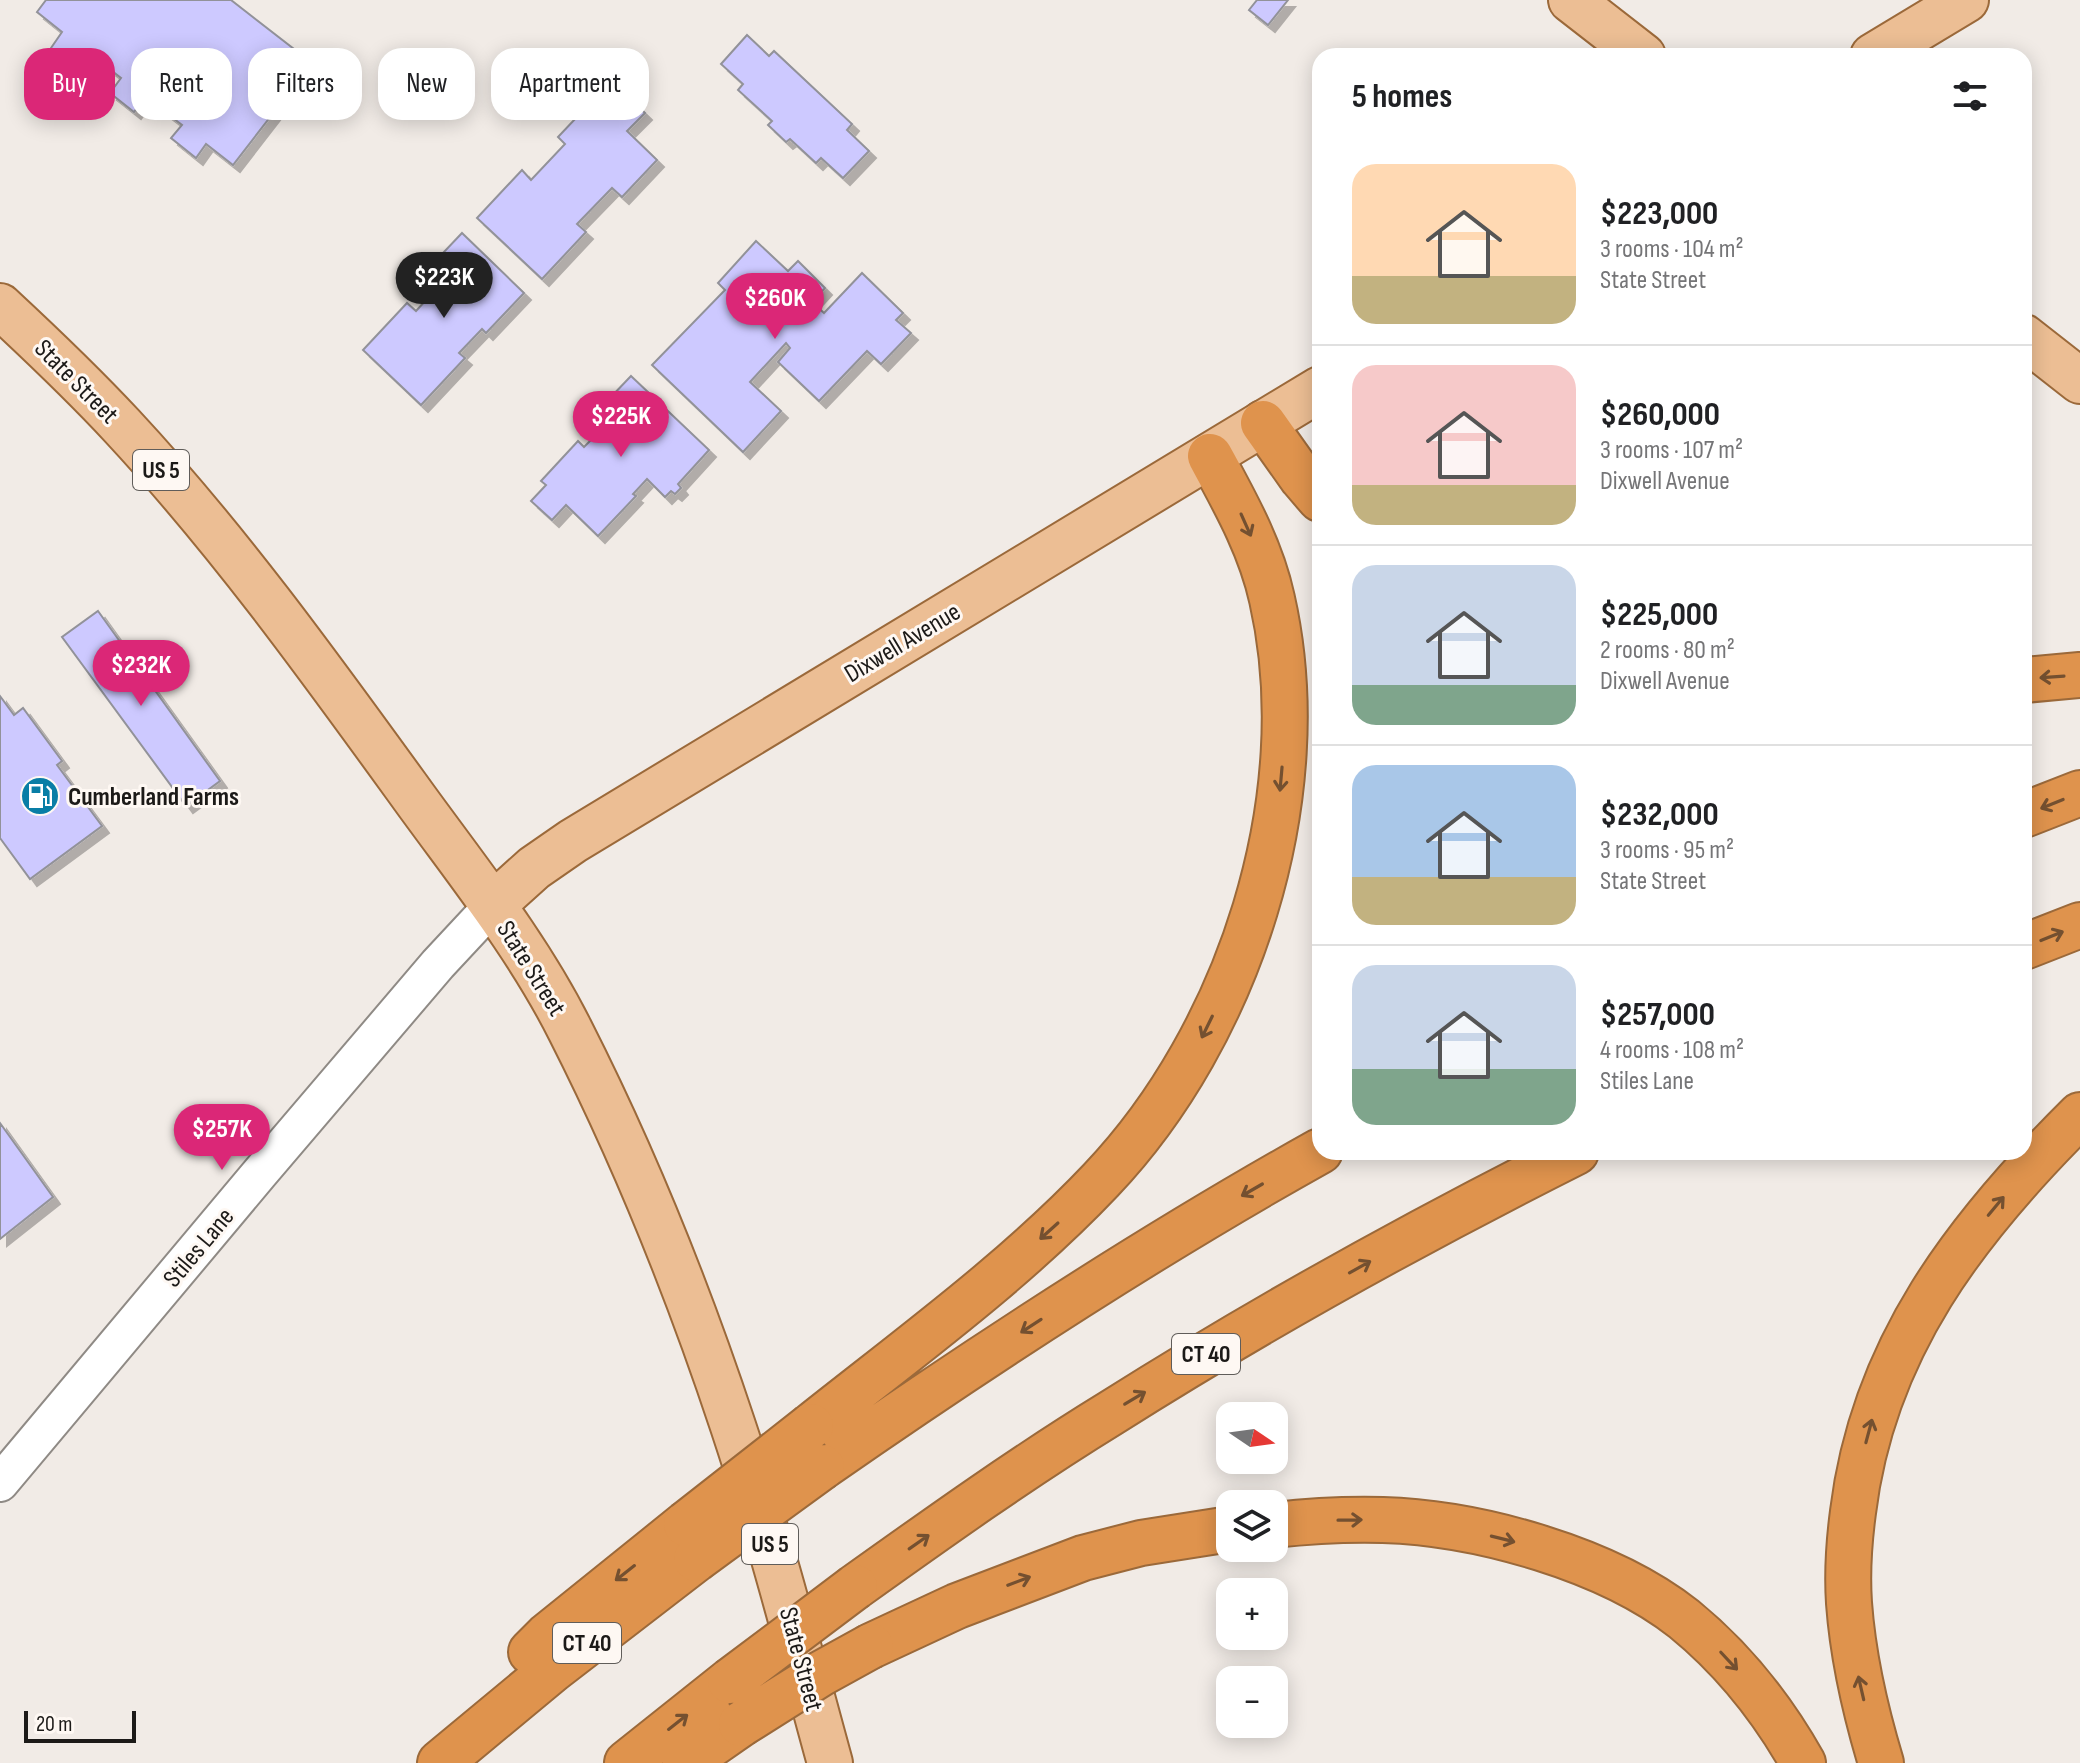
<!DOCTYPE html>
<html lang="en">
<head>
<meta charset="utf-8">
<style>
  body { margin:0; font-family:"Sofia Sans Condensed",sans-serif; background:#f6f6f6; color:#202124; height:100vh; display:flex; flex-direction:column; font-size:30px; white-space:nowrap }
  * { box-sizing:border-box; margin:0 }
  p { font-size:26px; color:#757577 }
  .icon { flex:none; width:44px; height:44px; fill:none; stroke:currentColor; stroke-width:2; stroke-linecap:round; stroke-linejoin:round }
  .map { position:relative; flex:1; overflow:hidden }
  .side { position:absolute; left:1312px; top:48px; width:720px; height:1112px; display:flex; flex-direction:column; background:#fff; border-radius:24px; box-shadow:0 4px 20px #0003 }
  .side>* { flex:none }
  .guide { position:absolute; left:24px; top:48px; width:760px; height:72px; display:flex; gap:16px }
  .needle { width:52px; rotate:103deg }
  .buttons { position:absolute; left:1216px; top:1402px; display:grid; gap:16px }
  .buttons a { display:grid; place-items:center; width:72px; height:72px; border-radius:16px; background:#fff; box-shadow:0 4px 20px #0003; font-size:40px }
  .scale { position:absolute; left:24px; bottom:20px; width:112px; box-sizing:border-box; padding-left:8px; border:4px solid #1c1a18; border-top:0; font-size:22px; line-height:28px; white-space:nowrap; color:#1c1a18; -webkit-text-stroke:6px #fef8f3; paint-order:stroke }
  .price { position:absolute; translate:-50% -68px; padding:0 18px; border-radius:28px; background:#db2777; color:#fff; font-size:26px; line-height:52px; filter:drop-shadow(0 2px 4px #0008) }
  .price::after { content:''; position:absolute; left:50%; top:48px; width:24px; height:18px; margin-left:-12px; background:inherit; clip-path:polygon(0 0,100% 0,50% 100%) }
  .price.selected { background:#222; color:#fff }
  ul { padding:0; list-style:none }
  li { display:flex; align-items:center; gap:24px; height:200px; padding:0 40px }
  li+li { border-top:2px solid #e0e0e0 }
  li span { display:grid; place-items:center; flex:none; width:224px; height:160px; border-radius:24px; color:#555 }
  li>.icon { margin-inline-start:auto }
  span .icon { width:96px; height:96px; fill:#fffc; stroke-width:1 }
  li b { font-size:34px }
  h2 { display:flex; justify-content:space-between; align-items:center; height:96px; padding:0 40px; font-size:34px }
  .tag { padding:0 28px; border-radius:24px; background:#fff; box-shadow:0 4px 20px #0003; font-size:28px; line-height:72px }
  .tag.selected { background:#db2777; color:#fff }
  .map>svg:first-child { display:block }
  .building { fill:#cdc9ff; stroke:#929299; stroke-width:2; filter:url(#shadow) }
  .lines { fill:none; stroke-linecap:round; stroke-linejoin:round }
  .minor-casing { stroke:#8f8a85; stroke-width:40 }
  .major-casing { stroke:#9b693a; stroke-width:48 }
  .highway-casing { stroke:#9b693a; stroke-width:48 }
  .minor { stroke:#fff; stroke-width:36 }
  .major { stroke:#ecbe94; stroke-width:44 }
  .highway { stroke:#df934d; stroke-width:44 }
  .highway-bridge-casing { stroke:#9b693a; stroke-width:48; stroke-linecap:butt }
  .highway-bridge { stroke:#df934d; stroke-width:44 }
  .oneway { stroke:#745030 }
  .labels { text-anchor:middle; stroke-width:6; stroke-linejoin:round; paint-order:stroke }
  .shield { fill:#fef8f3; stroke:#605d5a; stroke-width:2 }
  .shield-label { font-size:24px; font-weight:bold; fill:#1c1a18 }
  .street-label { font-size:26px; fill:#1c1a18; stroke:#fef8f3 }
  .poi-label { font-size:26px; font-weight:bold; fill:#1c1a18; stroke:#fef8f3; text-anchor:start }
</style>
</head>
<body>
<div class="map">
<svg width="2080" height="1763" viewBox="0 0 2080 1763">
  <defs>
    <filter id="shadow"><feDropShadow dx="7" dy="7" stdDeviation="0" flood-color="#0004"/></filter>
  </defs>
  <rect width="100%" height="100%" fill="#f1ebe6"/>
  <!-- building -->
  <path class="building" d="M46,0H231L312,63L233,165L206,144L196,158L171,138L182,125L145,97L134,112L110,93L121,78L86,51L74,67L51,48L62,32L37,12Z
    M1257,0H1288L1268,25L1249,10Z
    M747,35L769,56L774,51L852,124L847,130L869,151L843,178L821,158L816,163L790,139L786,142L768,125L772,121L738,90L743,84L721,64Z
    M619,88L645,113L627,131L657,160L622,197L612,188L577,224L586,232L542,279L477,218L522,170L531,180L565,144L558,137L594,99L601,106Z
    M462,233L524,293L486,333L482,329L459,353L465,358L421,405L363,350L407,303L416,311L438,287L424,273Z
    M756,241L788,271L798,261L825,288L812,302L824,313L862,273L903,313L896,320L911,333L881,364L867,351L819,401L778,362L790,348L786,343L750,382L781,411L743,452L652,365L725,290L718,283Z
    M631,376L709,450L678,484L681,488L675,494L671,491L665,497L647,479L633,494L636,496L598,536L566,505L552,520L531,501L546,485L541,481L578,441L584,447L598,433L587,422Z
    M98,611L220,781L186,806L62,637Z
    M0,696L14,715L23,708L62,761L57,765L102,826L30,879L0,838Z
    M0,1123L53,1197L0,1239Z"/>
  <g class="lines">
    <!-- minor casing -->
    <g class="minor-casing">
      <path id="minor" d="M0,1483L259,1174L438,964L493,905"/>
    </g>
    <!-- major casing -->
    <g class="major-casing">
      <path id="major" d="M1571,0L1643,56
        M1873,56L1966,0
        M0,306C42,345 83,384 122,426C229,541 321,669 413,796C468,872 528,946 570,1030C635,1158 688,1290 733,1426C770,1537 799,1650 830,1763
        M2024,337L2080,381
        M493,905L534,868L573,841L1320,389"/>
    </g>
    <!-- highway casing -->
    <g class="highway-casing">
      <path id="highway" d="M1263,423L1302,478L1320,499
        M2024,680L2080,675
        M2024,815L2080,793
        M2024,947L2080,925
        M811,1426C909,1348 1015,1271 1101,1180C1239,1035 1317,797 1272,599C1261,548 1235,502 1210,456
        M822,1467C983,1355 1148,1247 1320,1151
        M1274,1525C1310,1521 1346,1519 1383,1520C1479,1523 1608,1559 1684,1619C1733,1659 1772,1708 1803,1763
        M855,1587C939,1527 1023,1467 1111,1413C1261,1318 1417,1232 1576,1152
        M871,1646L957,1606L1083,1558L1141,1543L1230,1529
        M531,1652L547,1636L686,1524
        M440,1763L552,1670L696,1559
        M627,1763L730,1681
        M685,1763L741,1724
        M1881,1763C1865,1710 1853,1658 1849,1603C1847,1573 1849,1542 1853,1512C1873,1348 1966,1228 2080,1115"/>
    </g>
    <!-- minor -->
    <use href="#minor" class="minor"/>
    <!-- major -->
    <use href="#major" class="major"/>
    <!-- highway -->
    <use href="#highway" class="highway"/>
    <!-- highway-bridge casing -->
    <g class="highway-bridge-casing">
      <path id="highway-bridge" d="M686,1524L811,1426
        M696,1559L822,1467
        M730,1681L855,1587
        M741,1724L822,1673L871,1646"/>
    </g>
    <!-- highway-bridge -->
    <use href="#highway-bridge" class="highway-bridge"/>
  </g>
  <!-- one-way arrows -->
  <defs><path id="oneway-shaft" d="M-6 0H5M1.5-3L5.5 0L1.5 3" fill="none" stroke-width="1.6" stroke-linecap="round" stroke-linejoin="round" transform="scale(2)"/></defs>
  <g class="oneway">
    <use href="#oneway-shaft" transform="translate(1246 525) rotate(66)"/>
    <use href="#oneway-shaft" transform="translate(2052 677) rotate(176)"/>
    <use href="#oneway-shaft" transform="translate(1281 779) rotate(95)"/>
    <use href="#oneway-shaft" transform="translate(2052 804) rotate(158)"/>
    <use href="#oneway-shaft" transform="translate(2052 936) rotate(-22)"/>
    <use href="#oneway-shaft" transform="translate(1207 1027) rotate(116)"/>
    <use href="#oneway-shaft" transform="translate(1252 1190) rotate(150)"/>
    <use href="#oneway-shaft" transform="translate(1996 1206) rotate(-50)"/>
    <use href="#oneway-shaft" transform="translate(1049 1231) rotate(138)"/>
    <use href="#oneway-shaft" transform="translate(1360 1267) rotate(-29)"/>
    <use href="#oneway-shaft" transform="translate(1031 1326) rotate(147)"/>
    <use href="#oneway-shaft" transform="translate(1135 1398) rotate(-31)"/>
    <use href="#oneway-shaft" transform="translate(1869 1431) rotate(-75)"/>
    <use href="#oneway-shaft" transform="translate(1350 1520) rotate(-1)"/>
    <use href="#oneway-shaft" transform="translate(1503 1539) rotate(14)"/>
    <use href="#oneway-shaft" transform="translate(919 1542) rotate(-35)"/>
    <use href="#oneway-shaft" transform="translate(625 1573) rotate(142)"/>
    <use href="#oneway-shaft" transform="translate(1019 1581) rotate(-21)"/>
    <use href="#oneway-shaft" transform="translate(1729 1661) rotate(47)"/>
    <use href="#oneway-shaft" transform="translate(1861 1688) rotate(-103)"/>
    <use href="#oneway-shaft" transform="translate(678 1722) rotate(-38)"/>
  </g>
  <!-- icons -->
  <defs>
    <g id="fuel-disc" transform="scale(2)"><circle r="9.5" fill="#097ea6" stroke="#fef8f3"/><path d="M-5.5-6h7V0h2V4h1.3V-2.5L3-4.5l.8-.8L6-3V5H2.5V1h-1V6h-7ZM-4.2-4.7v3.2H.2V-4.7Z" fill="#fff"/></g>
  </defs>
  <g fill-rule="evenodd">
    <use href="#fuel-disc" x="40" y="796"/>
  </g>
  <g class="labels">
    <!-- shield labels -->
    <g class="shield">
      <rect x="133" y="450" width="56" height="40" rx="6"/>
      <rect x="1172" y="1334" width="68" height="40" rx="6"/>
      <rect x="742" y="1524" width="56" height="40" rx="6"/>
      <rect x="553" y="1623" width="68" height="40" rx="6"/>
    </g>
    <g class="shield-label">
      <text x="161" y="478">US 5</text>
      <text x="1206" y="1362">CT 40</text>
      <text x="770" y="1552">US 5</text>
      <text x="587" y="1651">CT 40</text>
    </g>
    <!-- street labels -->
    <g class="street-label">
      <text transform="translate(77 381) rotate(45)" y="9">State Street</text>
      <text transform="translate(902 642) rotate(-31)" y="9">Dixwell Avenue</text>
      <text transform="translate(532 968) rotate(58)" y="9">State Street</text>
      <text transform="translate(198 1247) rotate(-50)" y="9">Stiles Lane</text>
      <text transform="translate(802 1659) rotate(75)" y="9">State Street</text>
    </g>
    <!-- poi labels -->
    <g class="poi-label">
      <text x="68" y="805">Cumberland Farms</text>
    </g>
  </g>
</svg>
<div class="buttons">
<a><svg class="needle" viewBox="-14 -14 28 28"><path d="M0-13l5 13h-10z" fill="#e53935"/><path d="M0 13l5-13h-10z" fill="#757577"/></svg></a>
<a><svg class="icon" aria-label="layers" viewBox="0 0 24 24"><path d="M12 4l9 5-9 5-9-5zM3 14l9 5 9-5"/></svg></a>
<a>+</a>
<a>−</a>
</div>
<div class="scale">20 m</div>
<b class="price selected" style="left:444px;top:320px">$223K</b>
<b class="price" style="left:775px;top:341px">$260K</b>
<b class="price" style="left:621px;top:459px">$225K</b>
<b class="price" style="left:141px;top:708px">$232K</b>
<b class="price" style="left:222px;top:1172px">$257K</b>
<div class="guide">
<a class="tag selected">Buy</a>
<a class="tag">Rent</a>
<a class="tag">Filters</a>
<a class="tag">New</a>
<a class="tag">Apartment</a>
</div>
<section class="side">
<h2>5 homes<svg class="icon" aria-label="filters" viewBox="0 0 24 24"><path d="M4 7h16M4 17h16"/><circle cx="9" cy="7" r="2"/><circle cx="15" cy="17" r="2"/></svg></h2>
<ul>
<li><span style="background:linear-gradient(#ffd9b3 70%,#c2b280 0)"><svg class="icon" aria-label="home" viewBox="0 0 24 24"><path d="M3 11l9-7 9 7M6 9v11h12V9"/></svg></span><div><b>$223,000</b><p>3 rooms · 104 m²</p><p>State Street</p></div></li>
<li><span style="background:linear-gradient(#f6c9c9 75%,#c2b280 0)"><svg class="icon" aria-label="home" viewBox="0 0 24 24"><path d="M3 11l9-7 9 7M6 9v11h12V9"/></svg></span><div><b>$260,000</b><p>3 rooms · 107 m²</p><p>Dixwell Avenue</p></div></li>
<li><span style="background:linear-gradient(#c9d6e8 75%,#7fa58c 0)"><svg class="icon" aria-label="home" viewBox="0 0 24 24"><path d="M3 11l9-7 9 7M6 9v11h12V9"/></svg></span><div><b>$225,000</b><p>2 rooms · 80 m²</p><p>Dixwell Avenue</p></div></li>
<li><span style="background:linear-gradient(#a9c7e8 70%,#c2b280 0)"><svg class="icon" aria-label="home" viewBox="0 0 24 24"><path d="M3 11l9-7 9 7M6 9v11h12V9"/></svg></span><div><b>$232,000</b><p>3 rooms · 95 m²</p><p>State Street</p></div></li>
<li><span style="background:linear-gradient(#c9d6e8 65%,#7fa58c 0)"><svg class="icon" aria-label="home" viewBox="0 0 24 24"><path d="M3 11l9-7 9 7M6 9v11h12V9"/></svg></span><div><b>$257,000</b><p>4 rooms · 108 m²</p><p>Stiles Lane</p></div></li>
</ul>
</section>
</div>
</body>
</html>
